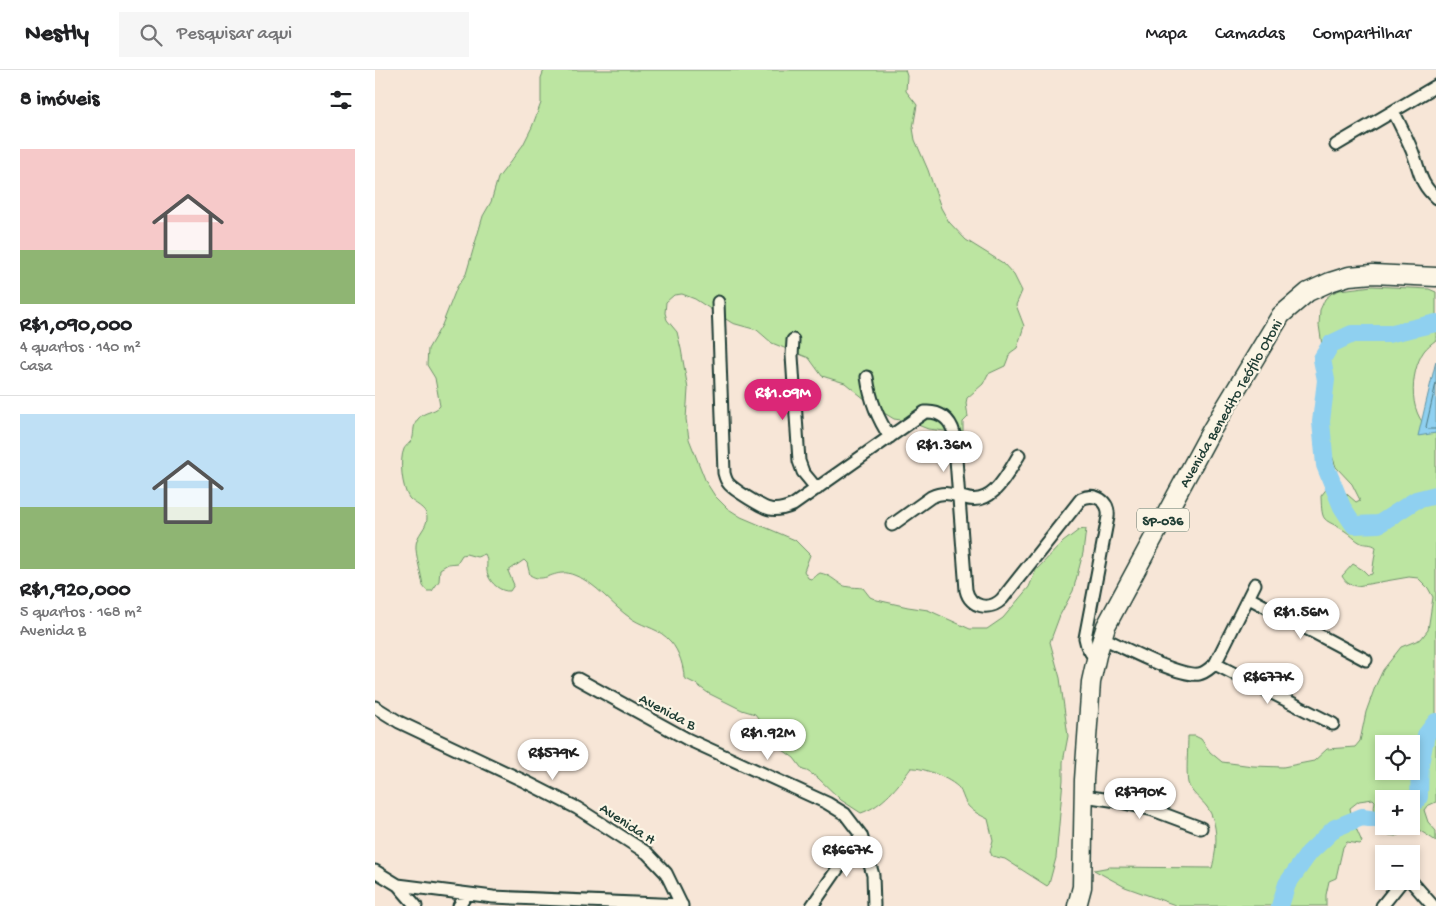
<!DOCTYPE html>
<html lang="pt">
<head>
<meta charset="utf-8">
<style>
  body { margin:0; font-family:"Gochi Hand",sans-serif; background:#f6f6f6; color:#202124; height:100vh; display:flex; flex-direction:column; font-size:19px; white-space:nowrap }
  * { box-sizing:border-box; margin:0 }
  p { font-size:16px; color:#757577 }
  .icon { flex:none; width:28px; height:28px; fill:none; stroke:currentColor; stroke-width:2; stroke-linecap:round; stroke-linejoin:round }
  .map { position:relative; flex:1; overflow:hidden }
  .drawer { display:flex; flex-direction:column; background:#fff; width:375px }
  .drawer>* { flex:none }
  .fabs { position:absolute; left:1000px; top:665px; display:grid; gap:10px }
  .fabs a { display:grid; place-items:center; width:45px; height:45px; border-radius:0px; background:#fff; box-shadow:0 2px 8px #0003; font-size:25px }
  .price { position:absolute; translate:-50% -42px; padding:0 11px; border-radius:18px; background:#fff; color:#222; font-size:16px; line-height:32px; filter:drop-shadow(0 1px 2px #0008) }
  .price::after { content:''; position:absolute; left:50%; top:30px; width:15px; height:11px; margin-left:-8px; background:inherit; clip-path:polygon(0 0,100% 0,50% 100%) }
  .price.on { background:#db2777; color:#fff }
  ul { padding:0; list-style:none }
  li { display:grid; align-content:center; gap:10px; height:265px; padding:0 20px }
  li+li { border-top:1px solid #e0e0e0 }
  li span { display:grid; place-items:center; height:155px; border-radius:0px; color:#555 }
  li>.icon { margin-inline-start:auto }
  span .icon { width:90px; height:90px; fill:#fffc; stroke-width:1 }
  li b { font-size:21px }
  h2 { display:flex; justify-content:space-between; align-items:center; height:60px; padding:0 20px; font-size:21px }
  header { display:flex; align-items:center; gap:30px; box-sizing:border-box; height:70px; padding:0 25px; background:#fff; border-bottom:1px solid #e0e0e0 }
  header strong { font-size:24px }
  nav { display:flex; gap:28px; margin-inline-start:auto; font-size:18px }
  .search { width:350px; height:45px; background:#f6f6f6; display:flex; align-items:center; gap:12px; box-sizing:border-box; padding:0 18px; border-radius:0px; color:#757577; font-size:19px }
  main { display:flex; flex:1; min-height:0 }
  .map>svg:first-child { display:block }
  .green { fill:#bce5a1; stroke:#6e916a; fill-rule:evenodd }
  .water { fill:#8fd0f0; stroke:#6295a5 }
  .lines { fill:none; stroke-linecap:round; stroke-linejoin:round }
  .shore { stroke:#4c787f; stroke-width:1 }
  .river { stroke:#8fd0f0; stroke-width:18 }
  .minor-casing { stroke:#1f3d34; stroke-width:15 }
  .primary-casing { stroke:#1f3d34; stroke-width:21 }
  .minor { stroke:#fcf5e5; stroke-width:11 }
  .primary { stroke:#fcf5e5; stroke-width:18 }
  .labels { text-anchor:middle; stroke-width:4.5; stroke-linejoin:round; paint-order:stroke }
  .shield { fill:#fcf5e5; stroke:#617469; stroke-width:1 }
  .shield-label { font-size:14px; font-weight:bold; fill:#1f3d34 }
  .street-label { font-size:15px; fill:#1f3d34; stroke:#fcf5e5 }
</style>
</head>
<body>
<header>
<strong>Nestly</strong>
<div class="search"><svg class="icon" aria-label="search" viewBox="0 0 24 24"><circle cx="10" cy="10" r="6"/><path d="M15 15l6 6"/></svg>Pesquisar aqui</div>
<nav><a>Mapa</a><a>Camadas</a><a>Compartilhar</a></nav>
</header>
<main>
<section class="drawer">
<h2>8 imóveis<svg class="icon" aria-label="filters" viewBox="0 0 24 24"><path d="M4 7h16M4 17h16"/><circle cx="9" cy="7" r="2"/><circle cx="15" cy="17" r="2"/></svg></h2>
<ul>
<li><span style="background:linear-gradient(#f6c9c9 65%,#8fb573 0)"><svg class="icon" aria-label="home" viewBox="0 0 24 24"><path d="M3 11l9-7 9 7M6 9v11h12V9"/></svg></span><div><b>R$1,090,000</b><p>4 quartos · 140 m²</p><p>Casa</p></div></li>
<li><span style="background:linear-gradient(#bfe0f5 60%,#8fb573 0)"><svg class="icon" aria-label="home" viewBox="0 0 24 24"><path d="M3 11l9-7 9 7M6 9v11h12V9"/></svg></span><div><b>R$1,920,000</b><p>5 quartos · 168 m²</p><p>Avenida B</p></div></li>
</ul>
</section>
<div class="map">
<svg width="1061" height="836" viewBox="0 0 1061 836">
  <rect width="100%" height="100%" fill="#f7e6d7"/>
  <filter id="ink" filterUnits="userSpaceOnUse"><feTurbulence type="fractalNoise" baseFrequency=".02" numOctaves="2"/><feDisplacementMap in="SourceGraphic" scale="10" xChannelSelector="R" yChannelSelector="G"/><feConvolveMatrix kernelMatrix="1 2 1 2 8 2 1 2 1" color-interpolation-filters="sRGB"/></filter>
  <g filter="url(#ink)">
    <!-- green -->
    <path class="green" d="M169,0H530L532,6L531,21L542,35L538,58L540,70L553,100L566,138L574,152L591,170L628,193L639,205L647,221L641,235L649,256L642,278L635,283L630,296L613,304L608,314L592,328L591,333L593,347L588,352V361L583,366L570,361L553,359L533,351L519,349L501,338L470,313L447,306L434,288L397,273L382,260L357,253L320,229L307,224L299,225L291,232L290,243L292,250L302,262L306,279L313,319L311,349L314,369L331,412L340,426L352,438L366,447L420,470L435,485L429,501L433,508L436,509L445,503C455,505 459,510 467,515C473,518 482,517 488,518L495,527L502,530L533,537L553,540L595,559H612L628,548L654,517L661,500L688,472L704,460L711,459L708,483L698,521L685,545L675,572L685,608L693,666L688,692V710L681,788L674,814L672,816L630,789L617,786L615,781L618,770L613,749C605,745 596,741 591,733C588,728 587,722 584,718C576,709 548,697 536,698C523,716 508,736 486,743L466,730L443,708L432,701L428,700L419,688L394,670L389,656L380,644L367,640L333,623L321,614L309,608C309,597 304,581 296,572C284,558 271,558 257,549C238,537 221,512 199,505C196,504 191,502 188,503C176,503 167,513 155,505L152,493L149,490L133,501L139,515L135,521C126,522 116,514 113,505C110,498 114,491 110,484L102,487L91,484L87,485L82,493L73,494L65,499L64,511L57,521H52L48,516C47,506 40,484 41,475C41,465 53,457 52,447C51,437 39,434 34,428C27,418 24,390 29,379C31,375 37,372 38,367C39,361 38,355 43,349C49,341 59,343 65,336L60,308L52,295L53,279L67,255L82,217L91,204L108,146L116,132L123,108L148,75L157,57L166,33V8Z
      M997,216L1054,219L1061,222V270C1057,273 1052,277 1049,281C1034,302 1032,352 1061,362V732L1052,736L1049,740L1053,752L1061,761V771L1044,760H1038L1021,766L1012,765C1002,752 997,748 1000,731L998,729L984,731L975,738L977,749L987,772L985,774L972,772L968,777L961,808L954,811L951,825V836H803L750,817L719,800L735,797L837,798C842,779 844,754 832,737C826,729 816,723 813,713C811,705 813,676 813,666H820L826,669L835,682L847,692L878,696L908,697L939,691L952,679L980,677L985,671L991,642L1000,617L1008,600L1026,577L1046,569L1053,560L1058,527L1053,518L1043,508L1034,507L982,516C974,515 971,513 967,506L978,494L988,500L993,505L997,504L1001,477C996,473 991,475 986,473C980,470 975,464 970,461C948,447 947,455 946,426L953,417L966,419L981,432L985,430L977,414L961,397L947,357L945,327L949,289L944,255L945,240L950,229L957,223L965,220ZM1009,674H1036V701H1009ZM1009,729H1036V756H1009Z"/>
    <!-- water -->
    <path class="water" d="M1061,291V363L1043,366Z"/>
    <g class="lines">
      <!-- shore -->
      <path class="shore" d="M1061,313L1051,357L1053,359H1061"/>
      <!-- river -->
      <path class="river" d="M1061,253L1013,264H977L956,274L947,289L951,310L946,352L950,395L967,437L979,455L1004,454L1041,430L1061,425
        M1036,737L1044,727L1045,694L1051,665L1061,652
        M905,836L912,814L934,783L960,758L987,747L1009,750"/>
      <!-- minor casing -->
      <g class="minor-casing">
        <path id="minor" d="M1019,42C1025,56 1034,71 1039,86C1046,105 1045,113 1061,128
          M961,75L1061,16
          M343,232L349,403C350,407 351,411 354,414C358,419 388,438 395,439C403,441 411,438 418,435L550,342C565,341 575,349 579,363L591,520C595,538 615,541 627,529L706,429C720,422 735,431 733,447L710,568L712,576L716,583L722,585
          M418,270L417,286L424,391L428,402L442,419
          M492,307C495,329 502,348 515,367
          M517,455L556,427C569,421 577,424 590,428C618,437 632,404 644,385
          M874,528L991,590
          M728,568C748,577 804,607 824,604C830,603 835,598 840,594L880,514
          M840,594L958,654
          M203,609L312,669L452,733L470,744L486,765L498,805L499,836
          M0,637L24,652L149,711L202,738L272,783L291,803L307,836
          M709,726L742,731L778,740L826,758
          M0,801L23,815L41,836
          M1036,811L1058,836
          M23,815L118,827L307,835
          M84,836L92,824
          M437,836L486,765
          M1007,836L1027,811"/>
      </g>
      <!-- primary casing -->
      <g class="primary-casing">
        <path id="primary" d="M702,836L707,817L709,710L716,612L722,585L731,556L836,361L906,245L933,222L955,212L974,206L998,204L1061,207"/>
      </g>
      <!-- minor -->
      <use href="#minor" class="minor"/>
      <!-- primary -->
      <use href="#primary" class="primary"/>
    </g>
  </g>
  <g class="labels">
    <!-- shield labels -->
    <rect class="shield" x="762" y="438.5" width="52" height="23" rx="4"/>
    <g class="shield-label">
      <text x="788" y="455">SP-036</text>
    </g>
    <!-- street labels -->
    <g class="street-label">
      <text transform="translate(855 333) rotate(-60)" y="5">Avenida Benedito Teófilo Otoni</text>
      <text transform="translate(293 641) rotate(28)" y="5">Avenida B</text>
      <text transform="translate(253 753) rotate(33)" y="5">Avenida H</text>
    </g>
  </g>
</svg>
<div class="fabs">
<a><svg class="icon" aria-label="locate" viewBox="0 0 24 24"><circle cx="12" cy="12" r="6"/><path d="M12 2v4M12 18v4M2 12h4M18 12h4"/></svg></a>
<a>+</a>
<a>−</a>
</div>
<b class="price on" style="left:408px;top:351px">R$1.09M</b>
<b class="price" style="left:569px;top:403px">R$1.36M</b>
<b class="price" style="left:926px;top:570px">R$1.56M</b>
<b class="price" style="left:893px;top:635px">R$677K</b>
<b class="price" style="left:393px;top:691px">R$1.92M</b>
<b class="price" style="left:178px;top:711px">R$579K</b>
<b class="price" style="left:765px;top:750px">R$790K</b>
<b class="price" style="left:472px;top:808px">R$667K</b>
</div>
</main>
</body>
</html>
